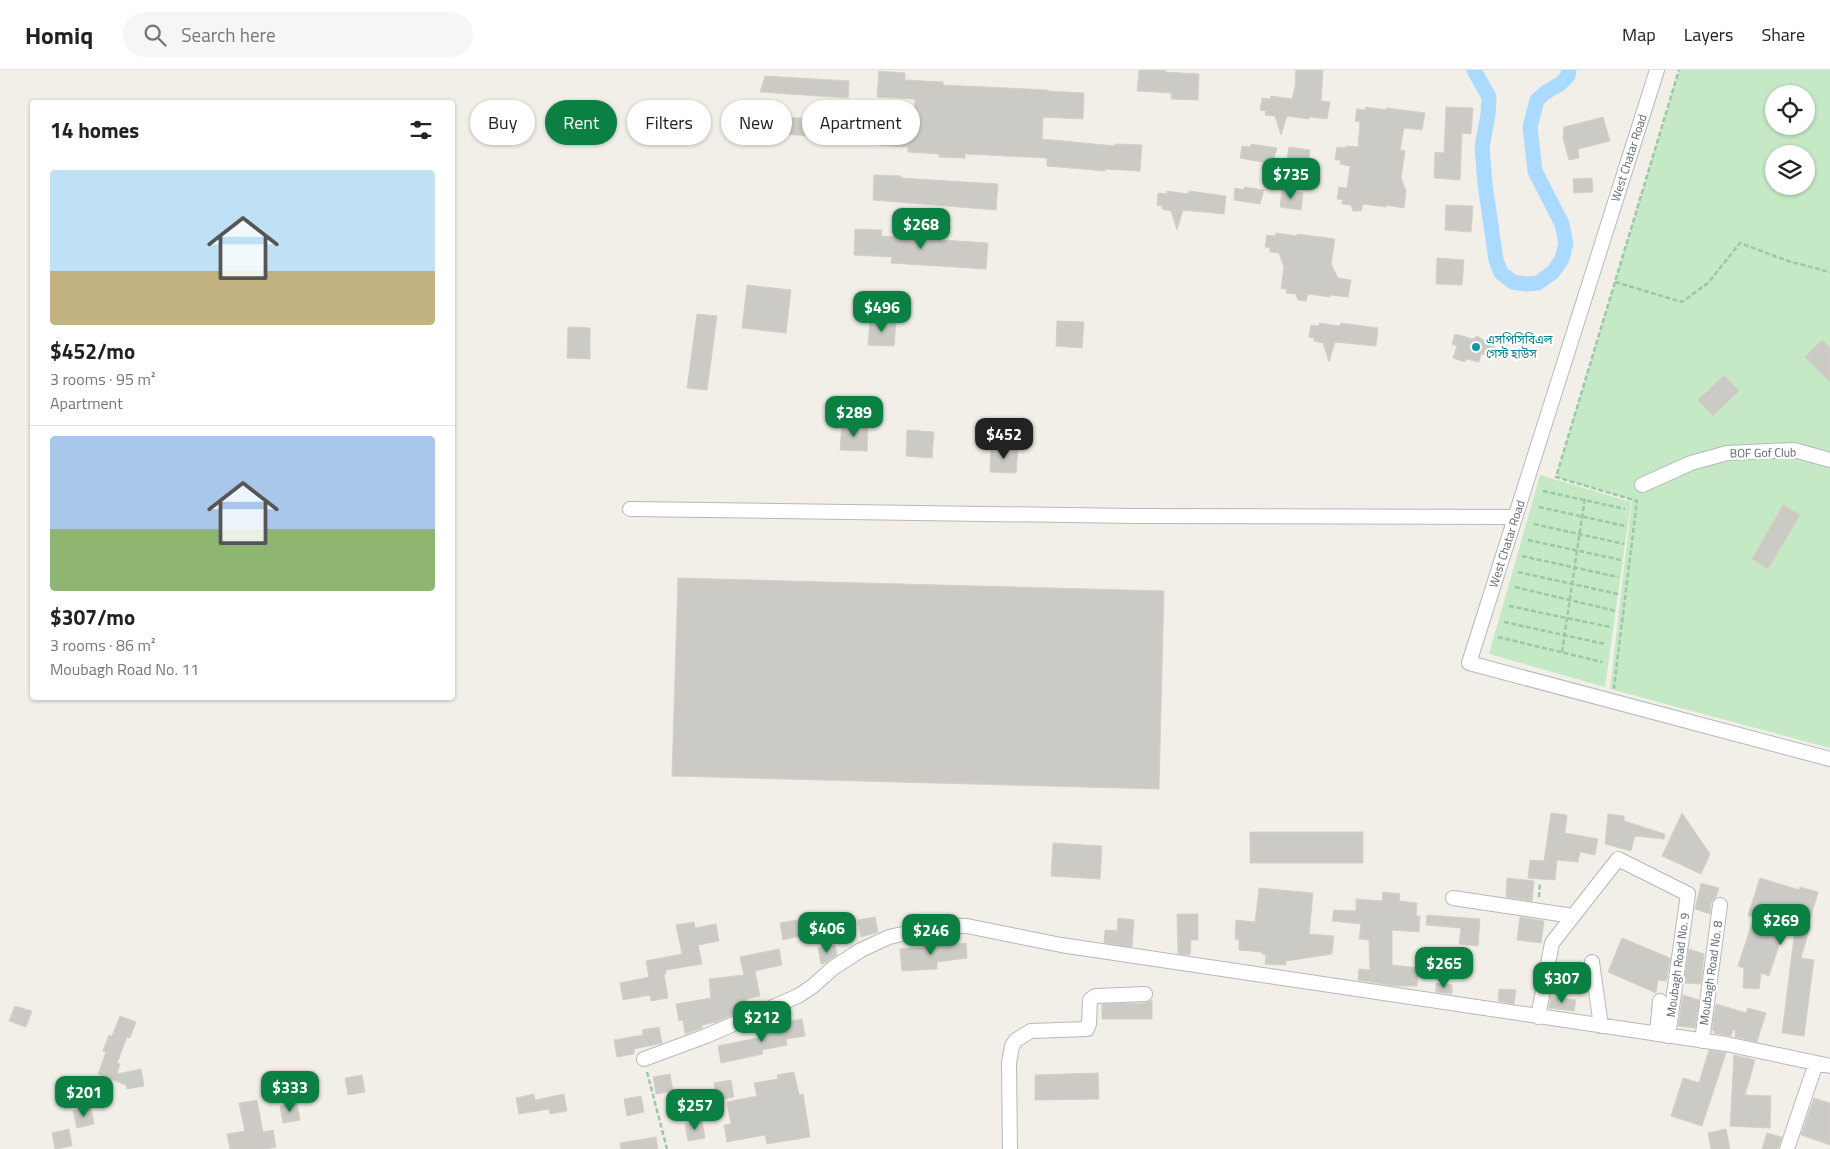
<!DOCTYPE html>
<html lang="en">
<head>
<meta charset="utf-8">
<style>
  body { margin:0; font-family:"Titillium Web","Noto Sans Bengali",sans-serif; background:#f6f6f6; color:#222; height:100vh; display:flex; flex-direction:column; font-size:19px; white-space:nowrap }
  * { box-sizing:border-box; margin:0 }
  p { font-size:16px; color:#767676 }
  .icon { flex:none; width:28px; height:28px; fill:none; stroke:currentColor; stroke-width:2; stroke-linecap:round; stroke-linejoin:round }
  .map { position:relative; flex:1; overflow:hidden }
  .drawer { position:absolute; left:30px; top:30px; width:425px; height:600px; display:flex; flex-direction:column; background:#fff; border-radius:5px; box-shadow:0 1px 4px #0004 }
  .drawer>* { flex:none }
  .banner { position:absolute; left:470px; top:30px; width:475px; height:45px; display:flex; gap:10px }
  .fabs { position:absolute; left:1765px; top:15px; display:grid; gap:10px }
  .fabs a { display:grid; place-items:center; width:50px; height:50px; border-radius:50%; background:#fff; box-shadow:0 1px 4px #0004; font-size:25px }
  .price { position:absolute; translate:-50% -42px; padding:0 11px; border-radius:10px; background:#0b8043; color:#fff; font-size:16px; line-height:32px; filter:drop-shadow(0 1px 2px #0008) }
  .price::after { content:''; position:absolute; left:50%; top:30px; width:15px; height:11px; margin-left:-8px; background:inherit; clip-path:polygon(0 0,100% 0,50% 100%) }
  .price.active { background:#222; color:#fff }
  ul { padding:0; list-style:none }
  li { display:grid; align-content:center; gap:10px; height:265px; padding:0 20px }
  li+li { border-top:1px solid #e0e0e0 }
  li span { display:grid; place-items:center; height:155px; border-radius:5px; color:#555 }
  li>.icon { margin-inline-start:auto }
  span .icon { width:90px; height:90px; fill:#fffc; stroke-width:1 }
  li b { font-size:21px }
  h2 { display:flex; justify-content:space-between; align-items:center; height:60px; padding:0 20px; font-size:21px }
  .tag { padding:0 18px; border-radius:22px; background:#fff; box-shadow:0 1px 4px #0004; font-size:18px; line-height:45px }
  .tag.active { background:#0b8043; color:#fff }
  header { display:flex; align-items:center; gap:30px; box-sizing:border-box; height:70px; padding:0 25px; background:#fff; border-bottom:1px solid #e0e0e0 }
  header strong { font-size:24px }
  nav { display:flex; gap:28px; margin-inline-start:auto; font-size:18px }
  .search { width:350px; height:45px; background:#f6f6f6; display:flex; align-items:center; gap:12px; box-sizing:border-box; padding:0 18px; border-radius:28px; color:#767676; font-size:19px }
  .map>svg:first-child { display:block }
  .green { fill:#c5e8c5; fill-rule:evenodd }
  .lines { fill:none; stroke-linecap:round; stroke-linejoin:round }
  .canal { stroke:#aadaff; stroke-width:15 }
  .building { fill:#cccac5; stroke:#d6d1c6 }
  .street-casing { stroke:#b5b8bc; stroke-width:16 }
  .path { stroke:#9cc7a9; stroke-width:2.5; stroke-dasharray:5 2.5; stroke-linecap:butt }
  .street { stroke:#fff; stroke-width:14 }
  .culture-dot { fill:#0f9aa8; stroke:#fff; stroke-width:2 }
  .labels { text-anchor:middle; stroke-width:4.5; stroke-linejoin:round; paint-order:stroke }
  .street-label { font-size:12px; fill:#5f6368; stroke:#fff }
  .culture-label { font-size:12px; fill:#0d838f; stroke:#fff; text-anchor:start }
</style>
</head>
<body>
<header>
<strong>Homiq</strong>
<div class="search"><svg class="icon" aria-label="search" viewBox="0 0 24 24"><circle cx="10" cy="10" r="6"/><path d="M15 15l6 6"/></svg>Search here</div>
<nav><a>Map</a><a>Layers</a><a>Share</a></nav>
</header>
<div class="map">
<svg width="1830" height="1079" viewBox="0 0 1830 1079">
  <rect width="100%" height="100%" fill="#f1efe8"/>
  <!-- green -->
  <path class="green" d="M1679,0H1830V678L1610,619L1632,430L1556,407ZM1774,24H1806V56H1774ZM1774,84H1806V116H1774Z
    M1540,405L1631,432L1605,617L1489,584Z"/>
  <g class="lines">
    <!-- canal -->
    <path class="canal" d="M1474,0L1489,27L1488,45L1482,77L1485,114L1496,190L1501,203L1513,212L1526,214L1538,213L1553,202L1562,189L1566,173L1562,154L1535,101L1530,57L1537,30L1546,22L1560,14L1568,6L1569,0"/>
  </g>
  <!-- building -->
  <path class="building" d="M1139,0H1165V2L1199,4L1198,30L1171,29L1172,23L1137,21Z
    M1296,0H1323L1321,31L1330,32L1327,49L1310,47L1309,49L1287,46L1281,65L1275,46L1265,45L1266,41L1260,40L1262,28L1270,29L1271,26L1292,29L1295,17Z
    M879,1L905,3V10L943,12V15L1048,20V21L1084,23L1083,49L1043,47L1042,69L1115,76V74L1142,75L1140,101L1105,99V101L1047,96V88L965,84V88L939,87V84L908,82V77L879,75L880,49L914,52L915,29L877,27Z
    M765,6L849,11L848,28L760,22Z
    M1366,37L1386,40L1387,38L1425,43L1422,60L1404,58L1400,80L1405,81L1401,108L1406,121L1404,138L1386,135V137L1363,134L1361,141H1353L1351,135L1342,134L1343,130L1337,129L1339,117L1347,118L1350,96L1340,94L1341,90H1335L1337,77L1345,78L1346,76L1358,77L1360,52L1355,51L1357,39L1365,40Z
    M1446,37L1473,38L1471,64L1462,63L1460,110L1434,108L1435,82L1444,83Z
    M766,46L850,51L849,68L761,63Z
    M1603,47L1610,71L1578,79L1579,88L1569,90L1563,68L1564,57Z
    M1251,74L1277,78L1272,94L1240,88L1242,76L1250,77Z
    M1289,77L1310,80L1308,97L1286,94Z
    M874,105L901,106V108L998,114L996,140L873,130Z
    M1592,108L1593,122L1574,123L1573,109Z
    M1244,117L1264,120L1260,134L1234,130L1235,118L1244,120Z
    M1282,120L1303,123L1301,140L1280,137Z
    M1167,121L1188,124L1189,121L1226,126L1224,144L1183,140L1177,160L1171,141L1162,139V136L1157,135L1158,123L1167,124Z
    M1446,135L1473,136L1471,162L1445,160Z
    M855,159L882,160L881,166L988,173L986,199L891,193L892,187L854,185Z
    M1276,163L1297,166V164L1335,169L1331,194L1338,208L1351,210L1348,227L1331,225L1330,227L1308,224L1306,231L1298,230L1296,224L1286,223L1287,219H1281L1284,197L1279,183L1270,182V178L1265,177L1267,165L1275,166Z
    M1437,188L1464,190L1462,215L1436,214Z
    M747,215L791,220L786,263L742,258Z
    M697,244L717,246L707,320L687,318Z
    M870,249L896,250L894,276L868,275Z
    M1057,251L1084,252L1082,278L1056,276Z
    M1319,253L1340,256L1341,253L1378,258L1376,276L1335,272L1329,292L1323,273L1314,271V268L1309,267L1311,255L1319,256Z
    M568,257L590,258V289L567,288Z
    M1455,264L1473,269L1477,266L1485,271L1495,275L1492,287L1481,284L1479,292L1466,289L1465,292L1453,288L1457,276L1452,274Z
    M1822,270L1830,278V312L1805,287Z
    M1724,305L1739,321L1713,346L1698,330Z
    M842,354L868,355L867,381L840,380Z
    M907,360L934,362L932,388L906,386Z
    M991,376L1018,378L1016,403L990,402Z
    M1783,435L1800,445L1768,499L1752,489Z
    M678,508L1164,521L1159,719L672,706Z
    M1551,743L1567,745L1565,763L1598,769L1595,785L1580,782L1578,792L1557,790L1555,810L1528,808L1530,790L1544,791Z
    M1682,743L1710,784L1701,804L1662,786Z
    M1608,744L1624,746V751L1665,764L1664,769L1635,766L1631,781L1605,774Z
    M1250,762H1363V793H1250Z
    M1053,773L1102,776L1100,809L1051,806Z
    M1507,808L1534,811L1532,831L1506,827Z
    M1760,808L1799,820L1800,817L1818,822L1808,857H1810L1801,888L1814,890L1804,966L1782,963L1797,843L1790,842L1769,906L1761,903L1759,919L1743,918L1744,898L1738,896L1754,847L1748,845Z
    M1701,813L1719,818L1716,827L1711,833L1710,844L1695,839Z
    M1259,818L1313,823L1309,864L1334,866L1332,884L1286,891V895L1265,894L1266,885L1262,884V882L1239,880V870L1235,869L1236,850L1255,852Z
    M1383,822L1400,824L1399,831L1417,833L1416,846H1420L1419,862L1392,860V895L1419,898L1417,916H1395L1358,910L1359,899L1370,900L1369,870L1359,869L1361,854L1332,851L1334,840L1356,841V829L1382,831Z
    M846,843L849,860L832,863L829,847Z
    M1177,844H1198V870H1191L1190,885L1178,884Z
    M1427,845L1480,849L1478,876L1459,874L1461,858L1426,855Z
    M875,847L878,862L861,867L858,850Z
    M1520,847L1544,851L1541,873L1517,870Z
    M1118,848L1134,850L1132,877L1104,873L1105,860L1117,861Z
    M797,850L800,866L783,870L780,853Z
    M694,852L695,858L716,854L719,871L698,875L702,894L666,900V904H664L668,928L651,931L650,925L623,930L620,913L649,907L646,891L682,884L676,855Z
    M1622,868L1670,888L1667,908L1666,911L1658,910L1656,923L1608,902Z
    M966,873L967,888L937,892V899L902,901L900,879Z
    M835,875L837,885L825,893L821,894L818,878Z
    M779,879L782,895L755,901L760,926L746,929L748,938L716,952L702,955V958L685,964L683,950L679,951L676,934L711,928L709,909L744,905L740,887Z
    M1689,879L1704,884L1701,914L1684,913Z
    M1436,913L1452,915V924L1436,922Z
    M1499,919L1516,920L1514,934L1498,931Z
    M1683,925L1699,930L1695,958L1678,956Z
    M1551,927L1576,930L1574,941L1549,938Z
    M1152,930V949H1102V934L1145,933Z
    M1716,934L1746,943L1748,938L1766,943L1757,972L1735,967V960H1733L1731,966L1714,963V961L1712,960Z
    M15,936L32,941L26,957L9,951Z
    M120,946L136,952L130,968L127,967L117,993L120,994L117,1004L141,999L144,1016L127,1019L126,1015L98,1004L106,982L103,981L109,965L112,966Z
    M802,949L805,966L786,969L787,975L762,980L763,984L721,993L718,976L767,966V961L786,958L785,952Z
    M659,957L662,973L634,979V984L617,987L614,970L643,965L642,960Z
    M1709,980L1726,983L1702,1056L1671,1046L1683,1008L1699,1013Z
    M1734,985L1755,990L1745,1025L1771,1026L1770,1058L1730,1056Z
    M794,1002L799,1025L803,1024L810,1067L767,1074L765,1065L727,1072L724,1055L731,1054L727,1032L757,1026L754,1013L778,1009L777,1005Z
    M1098,1003L1099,1029L1035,1030V1005Z
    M670,1004L673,1021L656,1024L653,1007Z
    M362,1005L365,1022L348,1025L345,1008Z
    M731,1010L734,1027L717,1030L714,1013Z
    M534,1024L535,1030L564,1024L567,1041L550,1044L549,1039L519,1044L516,1028Z
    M641,1026L644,1042L627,1046L624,1029Z
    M1814,1028L1830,1033V1075L1801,1065Z
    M257,1030L263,1062L273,1060L276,1077L266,1079H230L227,1064L245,1061L239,1033Z
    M297,1033L300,1050L283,1053L280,1036Z
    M91,1038L94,1054L77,1058L73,1041Z
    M702,1051L705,1068L688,1071L685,1054Z
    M69,1059L72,1076L55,1079L52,1063Z
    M1726,1059L1730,1079H1711L1708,1063Z
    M1767,1063L1782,1067L1778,1079H1762Z
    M656,1067L658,1079H621L620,1073Z"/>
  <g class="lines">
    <!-- street casing -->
    <g class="street-casing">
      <path id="street" d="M1657,0L1469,593L1830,689
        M1642,415L1691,393L1727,383L1794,380L1830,390
        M630,439L1135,446L1515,447
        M1453,828L1573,846
        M1592,892L1601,956
        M1538,947L1552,873L1618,789L1688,824L1668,966
        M1657,964L1660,931
        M1702,971L1720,835
        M644,989L706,966L798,926L813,916L833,898L861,880L889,867L938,856H967L1061,875L1726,974L1830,996
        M1010,1079L1009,993L1012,976L1016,970L1031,961L1087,959L1089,954L1090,930L1095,926L1145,924
        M1787,1079L1816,993"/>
    </g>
    <!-- path -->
    <path class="path" d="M1615,212L1682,232L1708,213L1740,173L1788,191L1830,202
      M1543,421L1625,439
      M1539,437L1625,456
      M1534,454L1624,474
      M1528,470L1621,490
      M1522,486L1618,507
      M1518,502L1618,524
      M1515,517L1616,541
      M1509,536L1610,557
      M1504,552L1605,574
      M1498,567L1602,592
      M1562,582L1585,427
      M1616,618L1614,617L1637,431L1556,407L1679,0
      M1539,827L1540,812
      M647,1002L667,1079"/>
    <!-- street -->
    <use href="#street" class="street"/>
  </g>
  <!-- markers -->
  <circle class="culture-dot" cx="1476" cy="277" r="5"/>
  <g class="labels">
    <!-- street labels -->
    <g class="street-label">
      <text transform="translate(1629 88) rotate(-72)" y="4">West Chatar Road</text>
      <text transform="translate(1763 383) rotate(-1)" y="4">BOF Gof Club</text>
      <text transform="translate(1507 474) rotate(-72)" y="4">West Chatar Road</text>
      <text transform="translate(1678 895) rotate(-82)" y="4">Moubagh Road No. 9</text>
      <text transform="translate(1711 903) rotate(-82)" y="4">Moubagh Road No. 8</text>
    </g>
    <!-- culture labels -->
    <g class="culture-label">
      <text x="1486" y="274">এসপিসিবিএল<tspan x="1486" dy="14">গেস্ট হাউস</tspan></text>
    </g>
  </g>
</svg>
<div class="fabs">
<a><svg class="icon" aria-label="locate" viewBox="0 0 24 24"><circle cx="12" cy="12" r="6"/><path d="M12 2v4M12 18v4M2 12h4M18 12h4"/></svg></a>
<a><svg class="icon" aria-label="layers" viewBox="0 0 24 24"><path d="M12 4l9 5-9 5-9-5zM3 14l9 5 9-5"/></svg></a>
</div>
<b class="price" style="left:1291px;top:130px">$735</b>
<b class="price" style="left:921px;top:180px">$268</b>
<b class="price" style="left:882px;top:263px">$496</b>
<b class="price" style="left:854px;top:368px">$289</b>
<b class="price active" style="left:1004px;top:390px">$452</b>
<b class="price" style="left:1781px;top:876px">$269</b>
<b class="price" style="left:827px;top:884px">$406</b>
<b class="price" style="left:931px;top:886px">$246</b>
<b class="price" style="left:1444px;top:919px">$265</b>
<b class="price" style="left:1562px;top:934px">$307</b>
<b class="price" style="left:762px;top:973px">$212</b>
<b class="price" style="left:290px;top:1043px">$333</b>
<b class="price" style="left:84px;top:1048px">$201</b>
<b class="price" style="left:695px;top:1061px">$257</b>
<div class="banner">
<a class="tag">Buy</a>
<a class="tag active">Rent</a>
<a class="tag">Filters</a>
<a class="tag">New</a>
<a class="tag">Apartment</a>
</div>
<section class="drawer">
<h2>14 homes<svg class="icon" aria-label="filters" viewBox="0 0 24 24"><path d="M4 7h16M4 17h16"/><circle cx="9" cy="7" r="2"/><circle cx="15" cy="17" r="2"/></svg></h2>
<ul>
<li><span style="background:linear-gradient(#bfe0f5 65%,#c2b280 0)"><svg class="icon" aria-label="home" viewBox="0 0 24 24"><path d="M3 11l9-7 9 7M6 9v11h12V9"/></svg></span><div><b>$452/mo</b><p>3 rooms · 95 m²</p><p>Apartment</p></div></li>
<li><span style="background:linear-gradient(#a9c7e8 60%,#8fb573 0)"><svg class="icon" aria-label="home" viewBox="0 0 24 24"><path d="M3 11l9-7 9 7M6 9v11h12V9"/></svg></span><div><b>$307/mo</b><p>3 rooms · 86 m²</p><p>Moubagh Road No. 11</p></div></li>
</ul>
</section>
</div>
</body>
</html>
